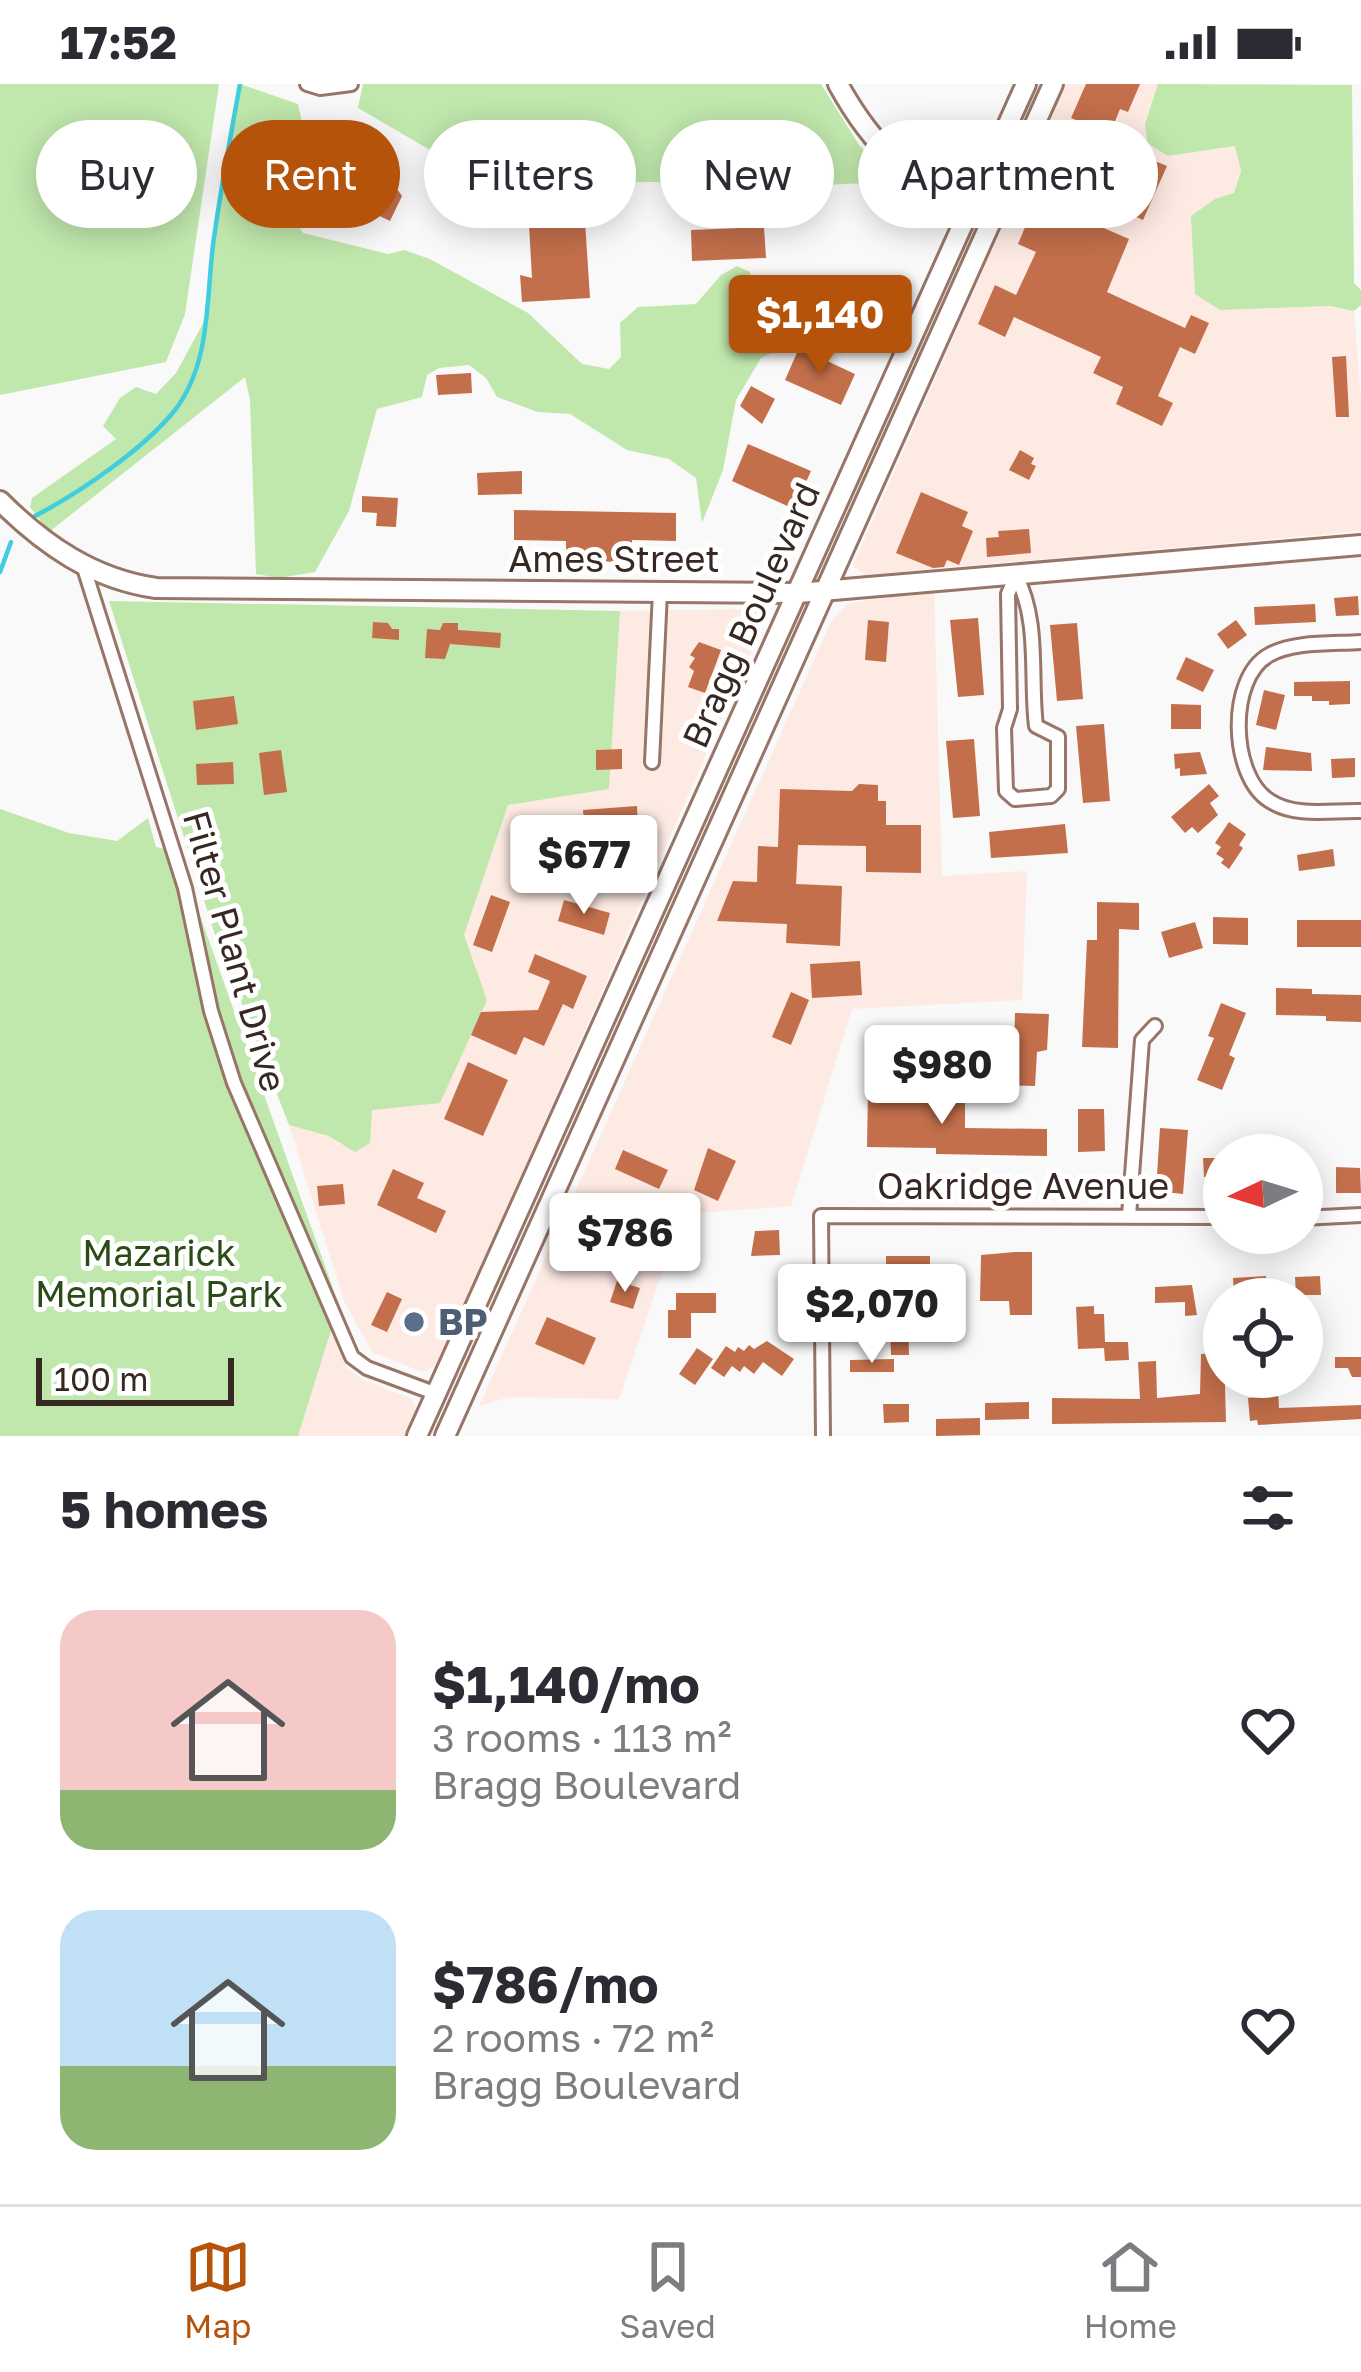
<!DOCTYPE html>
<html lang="en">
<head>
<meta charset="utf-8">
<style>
  body { margin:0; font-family:"Golos Text",sans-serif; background:#f2f2f3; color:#2b2b33; height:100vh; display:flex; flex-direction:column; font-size:45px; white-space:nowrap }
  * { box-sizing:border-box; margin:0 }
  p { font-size:39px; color:#7c7c81 }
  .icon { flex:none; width:66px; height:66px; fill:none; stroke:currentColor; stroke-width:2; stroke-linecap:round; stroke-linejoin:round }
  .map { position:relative; height:1352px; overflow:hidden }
  .drawer { display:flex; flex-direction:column; background:#fff; flex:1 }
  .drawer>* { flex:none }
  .guide { position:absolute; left:36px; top:36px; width:1290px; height:108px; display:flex; gap:24px }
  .needle { width:78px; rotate:266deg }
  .fabs { position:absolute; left:1203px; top:1050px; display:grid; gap:24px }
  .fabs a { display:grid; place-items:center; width:120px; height:120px; border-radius:50%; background:#fff; box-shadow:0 6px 30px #0003; font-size:60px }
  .scale { position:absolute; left:36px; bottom:30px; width:198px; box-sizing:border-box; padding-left:12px; border:6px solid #372823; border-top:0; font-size:33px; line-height:42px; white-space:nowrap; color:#372823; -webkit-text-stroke:9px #fff; paint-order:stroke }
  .price { position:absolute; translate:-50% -102px; padding:0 27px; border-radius:12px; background:#fff; color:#222; font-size:39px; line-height:78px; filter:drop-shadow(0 3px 6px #0008) }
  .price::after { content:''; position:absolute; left:50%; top:72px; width:36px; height:27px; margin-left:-18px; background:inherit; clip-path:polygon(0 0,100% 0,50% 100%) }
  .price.active { background:#b45309; color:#fff }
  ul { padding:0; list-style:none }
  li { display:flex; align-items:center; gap:36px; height:300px; padding:0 60px }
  li span { display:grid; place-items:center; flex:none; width:336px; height:240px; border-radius:36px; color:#555 }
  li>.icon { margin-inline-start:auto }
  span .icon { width:144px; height:144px; fill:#fffc; stroke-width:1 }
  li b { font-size:51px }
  h2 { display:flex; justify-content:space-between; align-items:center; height:144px; padding:0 60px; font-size:51px }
  .pill { padding:0 42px; border-radius:54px; background:#fff; box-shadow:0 6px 30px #0003; font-size:42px; line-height:108px }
  .pill.active { background:#b45309; color:#fff }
  .status { display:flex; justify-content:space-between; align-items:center; height:84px; padding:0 60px; background:#fff; direction:ltr }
  .status svg { height:33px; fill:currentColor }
  .tab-bar { display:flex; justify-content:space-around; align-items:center; height:168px; border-top:3px solid #e1e1e2; background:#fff; font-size:33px; color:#7c7c81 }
  .tab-bar a { display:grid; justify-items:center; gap:6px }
  .tab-bar .active { color:#b45309 }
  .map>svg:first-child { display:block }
  .built { fill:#fdeae3 }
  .green { fill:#c0e7ac }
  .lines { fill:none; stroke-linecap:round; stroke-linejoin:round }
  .stream { stroke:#42cddf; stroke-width:4.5 }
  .building { fill:#c36f4b }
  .street-casing { stroke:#977567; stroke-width:18 }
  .secondary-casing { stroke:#977567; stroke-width:24 }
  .primary-casing { stroke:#977567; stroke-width:24 }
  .street { stroke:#fff; stroke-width:12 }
  .secondary { stroke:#fff; stroke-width:18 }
  .primary { stroke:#fff; stroke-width:18 }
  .service-dot { fill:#5c6f8a; stroke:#fff; stroke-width:4.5 }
  .labels { text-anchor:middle; stroke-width:10; stroke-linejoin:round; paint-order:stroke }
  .street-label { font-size:36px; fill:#372823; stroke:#fff }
  .park-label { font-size:36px; fill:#2a4b16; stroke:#fff }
  .service-label { font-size:36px; font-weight:bold; fill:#4e5e75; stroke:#fff; text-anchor:start }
</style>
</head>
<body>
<div class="status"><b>17:52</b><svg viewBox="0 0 49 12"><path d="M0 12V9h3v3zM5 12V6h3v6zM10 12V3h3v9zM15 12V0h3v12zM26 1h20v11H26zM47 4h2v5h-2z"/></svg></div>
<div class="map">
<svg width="1361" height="1352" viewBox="0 0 1361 1352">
  <rect width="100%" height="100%" fill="#f9f9f9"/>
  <!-- built -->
  <path class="built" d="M1065,0H1158L1145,40L1168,72L1236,62L1241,87L1234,109L1215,115L1220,226L1330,222L1354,227L1361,317V447L864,491L853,481Z
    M934,505L942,792L1027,787L1022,916L852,925L791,1122L682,1130L619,1315L509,1313L479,1322L831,538L847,520Z
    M753,525L766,534L438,1281L422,1288L372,1268L344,1217L289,1041L371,1026L487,916L464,851L508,721L609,704L620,527Z
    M331,1246L347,1284L363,1296L412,1315L417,1330L407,1352H298Z"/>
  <!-- green -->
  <path class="green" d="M0,0H219L185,230L166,278L0,311Z
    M240,0L298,20L303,43L283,93L287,124L303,149L388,170L404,166L430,175L528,229L582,280L609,285L621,273L620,239L638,223L696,220L721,191L737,182L750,188L749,231L758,246L808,244L806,259L783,263L761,274L736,316L723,386L702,439L696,394L669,375L627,366L570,330L538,328L497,313L486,294L469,281L439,284L427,291L422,313L377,325L349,427L315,488L279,494L256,490L250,316L245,293L49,448L30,423L32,414L116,355L103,342L120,314L136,303L156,310L176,289L207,232L216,138Z
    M363,0H821L859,61L893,98L702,106L657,98L517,99L454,80L358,24Z
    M1158,0L1352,1L1354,199L1361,206V221L1354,227L1330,222L1220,226L1195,210L1191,132L1215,115L1234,109L1241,87L1235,62L1168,72L1147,59L1145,40Z
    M109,517L620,527L609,705L508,721L464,851L487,916L440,1019L372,1026L370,1059L355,1068L329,1052L289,1041L215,851Z
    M0,725L69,749L117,757L148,734L156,763L177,767L339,1221L298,1352H0Z"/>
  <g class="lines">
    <!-- stream -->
    <path class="stream" d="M35,432C79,409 144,365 175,326C214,275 205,205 215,147C222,98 231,49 240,0
      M0,488L11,458"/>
  </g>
  <!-- building -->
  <path class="building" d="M1086,0H1140L1128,28L1120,25L1107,57L1167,82L1143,136L1044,91L1053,71L1074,80L1079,70L1084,72L1096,44L1071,34Z
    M323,64L376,89L381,79L400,88L394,101L402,112L390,137L306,97Z
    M1037,115L1129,155L1107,208L1185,244L1191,231L1209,239L1195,270L1180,263L1158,312L1173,319L1162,342L1116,320L1123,303L1093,289L1101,273L1014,233L1005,253L978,240L995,201L1016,211L1036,168L1018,160Z
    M585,137L590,214L522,218L520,191L532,194L529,141Z
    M764,143L766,174L692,177L691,146Z
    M799,264L855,290L841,321L785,296Z
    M1346,272L1349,333H1336L1332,273Z
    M471,289L472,309L438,311L436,291Z
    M751,302L775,315L762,340L740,322Z
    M748,360L811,387L794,425L732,397Z
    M1020,366L1034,374L1031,380L1036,382L1029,396L1009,386Z
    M522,387V410L478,411L477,389Z
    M921,408L968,428L962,442L973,447L959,481L947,476L944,483L933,484L896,469Z
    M362,412L398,414L396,443L376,442L377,429L362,428Z
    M514,426L676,429V457L632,456V478L566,477V457L514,456Z
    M1029,445L1031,469L987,473L986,454L999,453L998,447Z
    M1358,512L1359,531L1336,532L1334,514Z
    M1315,520L1316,538L1255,541L1254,523Z
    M978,534L984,611L958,613L950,536Z
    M868,536L889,538L886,578L865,576Z
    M1236,536L1247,551L1228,565L1217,550Z
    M373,538L388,539L392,545H399V556L372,554Z
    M443,539H458V546L501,549L500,564L450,560L445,575L425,574L427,545L440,546Z
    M1077,539L1083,615L1057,617L1050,541Z
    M699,558L721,566L705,609L688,603L694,587L689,583L695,574L690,571Z
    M1186,573L1214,586L1203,608L1176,595Z
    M1350,597V620L1329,621V617H1312V612H1294V598Z
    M1264,606L1285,611L1276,646L1256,641Z
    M234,612L238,640L196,646L193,617Z
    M1171,620L1201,621V645H1171Z
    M1104,640L1110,717L1083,719L1076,642Z
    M974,655L980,732L953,734L946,657Z
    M1266,663L1311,669L1312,687L1263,686Z
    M622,665V685L596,686V666Z
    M281,666L287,708L264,711L259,669Z
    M1200,668L1207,690L1180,692V684L1175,685L1174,670Z
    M1355,674V693L1332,694L1331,675Z
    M233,678L234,700L197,701L196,680Z
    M859,700L878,701V717H886V741H921V789L866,788V762L798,761L796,800L842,802L840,862L786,859L787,840L717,837L733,797L757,798L758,762L778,763L780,705L852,707Z
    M1209,700L1219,712L1210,719L1218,731L1198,749L1192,743L1185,749L1171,733Z
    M637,722L638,745L585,749L583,726Z
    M1229,738L1246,750L1239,761L1243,764L1229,785L1221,779L1224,775L1216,770L1221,763L1215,759Z
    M1065,740L1068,769L991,774L989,748Z
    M1333,765L1335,782L1299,787L1297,771Z
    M491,811L510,818L492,868L473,861Z
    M564,816L610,829L604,851L558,837Z
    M1097,818L1139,819V846L1119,845L1118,964L1082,963L1087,856H1097Z
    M1213,833L1248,834V861L1213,860Z
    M1297,836H1361V863H1297Z
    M1195,838L1203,864L1169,874L1161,848Z
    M535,870L587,892L573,925L563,920L544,962L524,953L516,971L471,951L481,928L538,926L550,897L528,888Z
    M860,877L862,911L812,914L810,880Z
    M1276,904L1312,905V910L1361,911V938L1326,937V932L1276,931Z
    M791,908L809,916L791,961L772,953Z
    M1221,919L1246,929L1229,971L1235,974L1222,1006L1197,996L1214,954L1208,952Z
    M1015,929L1049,930L1047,966L1037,968L1035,1002L1003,1001L1005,967L1014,965Z
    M468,978L508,996L483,1052L444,1035Z
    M868,1006L925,1007V1014L965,1013V1044L1047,1045V1072L936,1070V1064L867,1063Z
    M1078,1025H1104L1105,1067L1078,1068Z
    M1160,1044L1188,1046L1183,1110L1156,1107Z
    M708,1064L736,1077L718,1117L694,1106Z
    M623,1066L668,1086L659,1105L615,1085Z
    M1203,1074H1224V1093H1204Z
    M1336,1083L1360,1084L1361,1109H1336Z
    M393,1085L424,1099L417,1114L446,1127L436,1149L377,1121Z
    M343,1100L345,1120L319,1122L317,1102Z
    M779,1146L780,1171L751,1172L755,1147Z
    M583,1147L615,1161L607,1180L599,1176L594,1187L571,1177Z
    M1015,1168H1032V1231H1010L1009,1217H980L981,1171Z
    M886,1172H930V1184L886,1185Z
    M1266,1192L1267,1207L1234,1209L1233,1194Z
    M1320,1192L1321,1211H1296L1295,1193Z
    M617,1197L640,1204L633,1225L610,1218Z
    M891,1197V1234L871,1235L870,1198Z
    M1192,1201L1197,1231L1185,1232V1218L1155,1219V1203Z
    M387,1208L402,1215L387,1248L371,1241Z
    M676,1209H716V1229H691V1254H668V1226H676Z
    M1094,1222V1230H1104L1105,1258H1128L1129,1276L1105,1277L1104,1264L1078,1265L1076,1223Z
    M547,1233L596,1254L584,1281L535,1260Z
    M908,1237L909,1271H891L890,1238Z
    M767,1257L794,1275L782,1292L763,1278L754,1290L744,1282L740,1288L732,1282L724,1293L711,1284L726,1262L735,1268L738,1263L744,1267L749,1261L754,1265Z
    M697,1264L713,1275L695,1301L679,1290Z
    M1224,1269L1226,1338L1052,1340V1314L1140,1315L1138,1278L1156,1277L1157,1314L1200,1310L1201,1270Z
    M1335,1273H1361V1293H1352L1348,1284H1335Z
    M894,1275V1288H850V1276Z
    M1278,1307L1279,1324L1361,1321V1335L1258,1341L1257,1336L1250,1337L1248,1314L1259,1313V1308Z
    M1029,1318V1335L985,1336V1319Z
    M883,1320H909V1338L884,1339Z
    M980,1334V1351L936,1352V1335Z"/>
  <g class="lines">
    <!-- street casing -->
    <g class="street-casing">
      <path id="street" d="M307,0L320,4L351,0
        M84,484L185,804L211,927L234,999L352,1273L367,1284L437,1310
        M1016,492C1040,536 1030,594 1036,642L1058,653V705L1051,712L1015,715L1006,707L1004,644L1010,625L1008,510Z
        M1361,558C1333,560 1294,557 1269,571C1227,594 1230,693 1270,717C1296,734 1332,726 1361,727
        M652,678L660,508
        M1129,1132L1142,956L1155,942
        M1302,1134L1361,1131
        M823,1352L821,1132L1224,1133"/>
    </g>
    <!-- secondary casing -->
    <g class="secondary-casing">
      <path id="secondary" d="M838,0C873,64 906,92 972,122
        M0,417C44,461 93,495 156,504L798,509L1361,461"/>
    </g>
    <!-- primary casing -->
    <g class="primary-casing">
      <path id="primary" d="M417,1352L1026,0
        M445,1352L1053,0"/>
    </g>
    <!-- street -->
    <use href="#street" class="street"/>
    <!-- secondary -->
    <use href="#secondary" class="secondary"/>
    <!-- primary -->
    <use href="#primary" class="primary"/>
  </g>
  <!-- markers -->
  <circle class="service-dot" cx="414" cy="1238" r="12"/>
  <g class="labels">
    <!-- street labels -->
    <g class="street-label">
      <text x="614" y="488">Ames Street</text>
      <text transform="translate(751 531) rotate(-66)" y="13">Bragg Boulevard</text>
      <text transform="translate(235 867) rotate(74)" y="13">Filter Plant Drive</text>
      <text x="1023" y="1115">Oakridge Avenue</text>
    </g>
    <!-- park labels -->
    <g class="park-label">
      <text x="159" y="1182">Mazarick<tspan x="159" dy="41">Memorial Park</tspan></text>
    </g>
    <!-- service labels -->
    <g class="service-label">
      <text x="438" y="1251">BP</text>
    </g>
  </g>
</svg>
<div class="fabs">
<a><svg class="needle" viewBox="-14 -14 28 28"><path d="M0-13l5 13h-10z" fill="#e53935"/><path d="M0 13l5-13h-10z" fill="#7c7c81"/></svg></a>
<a><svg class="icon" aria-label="locate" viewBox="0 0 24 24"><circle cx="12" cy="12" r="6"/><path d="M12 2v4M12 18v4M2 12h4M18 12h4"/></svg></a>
</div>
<div class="scale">100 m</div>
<b class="price active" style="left:820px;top:293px">$1,140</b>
<b class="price" style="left:584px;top:833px">$677</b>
<b class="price" style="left:942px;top:1043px">$980</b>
<b class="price" style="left:625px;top:1211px">$786</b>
<b class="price" style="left:872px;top:1282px">$2,070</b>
<div class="guide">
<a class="pill">Buy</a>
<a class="pill active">Rent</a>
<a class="pill">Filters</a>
<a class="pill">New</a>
<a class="pill">Apartment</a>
</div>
</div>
<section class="drawer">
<h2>5 homes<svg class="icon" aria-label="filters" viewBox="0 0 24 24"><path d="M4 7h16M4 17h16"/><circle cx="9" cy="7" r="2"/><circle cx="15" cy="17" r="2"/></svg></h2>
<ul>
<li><span style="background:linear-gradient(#f6c9c9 75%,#8fb573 0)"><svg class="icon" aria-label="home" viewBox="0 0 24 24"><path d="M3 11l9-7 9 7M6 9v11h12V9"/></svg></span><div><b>$1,140/mo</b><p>3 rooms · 113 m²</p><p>Bragg Boulevard</p></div><svg class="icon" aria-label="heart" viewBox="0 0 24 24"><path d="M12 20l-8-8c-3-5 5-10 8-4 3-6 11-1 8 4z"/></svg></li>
<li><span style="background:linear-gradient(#bfe0f5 65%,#8fb573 0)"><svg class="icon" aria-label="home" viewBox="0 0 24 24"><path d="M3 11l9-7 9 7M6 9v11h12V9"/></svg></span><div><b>$786/mo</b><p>2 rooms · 72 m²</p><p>Bragg Boulevard</p></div><svg class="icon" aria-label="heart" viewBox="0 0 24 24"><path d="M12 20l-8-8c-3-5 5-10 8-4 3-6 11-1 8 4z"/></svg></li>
</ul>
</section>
<nav class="tab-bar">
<a class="active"><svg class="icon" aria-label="map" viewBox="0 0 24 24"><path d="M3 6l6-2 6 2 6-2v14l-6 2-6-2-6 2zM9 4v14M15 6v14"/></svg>Map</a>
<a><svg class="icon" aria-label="saved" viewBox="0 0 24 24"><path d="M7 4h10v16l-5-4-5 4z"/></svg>Saved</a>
<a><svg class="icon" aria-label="home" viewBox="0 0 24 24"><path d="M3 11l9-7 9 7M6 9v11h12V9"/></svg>Home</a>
</nav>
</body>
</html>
